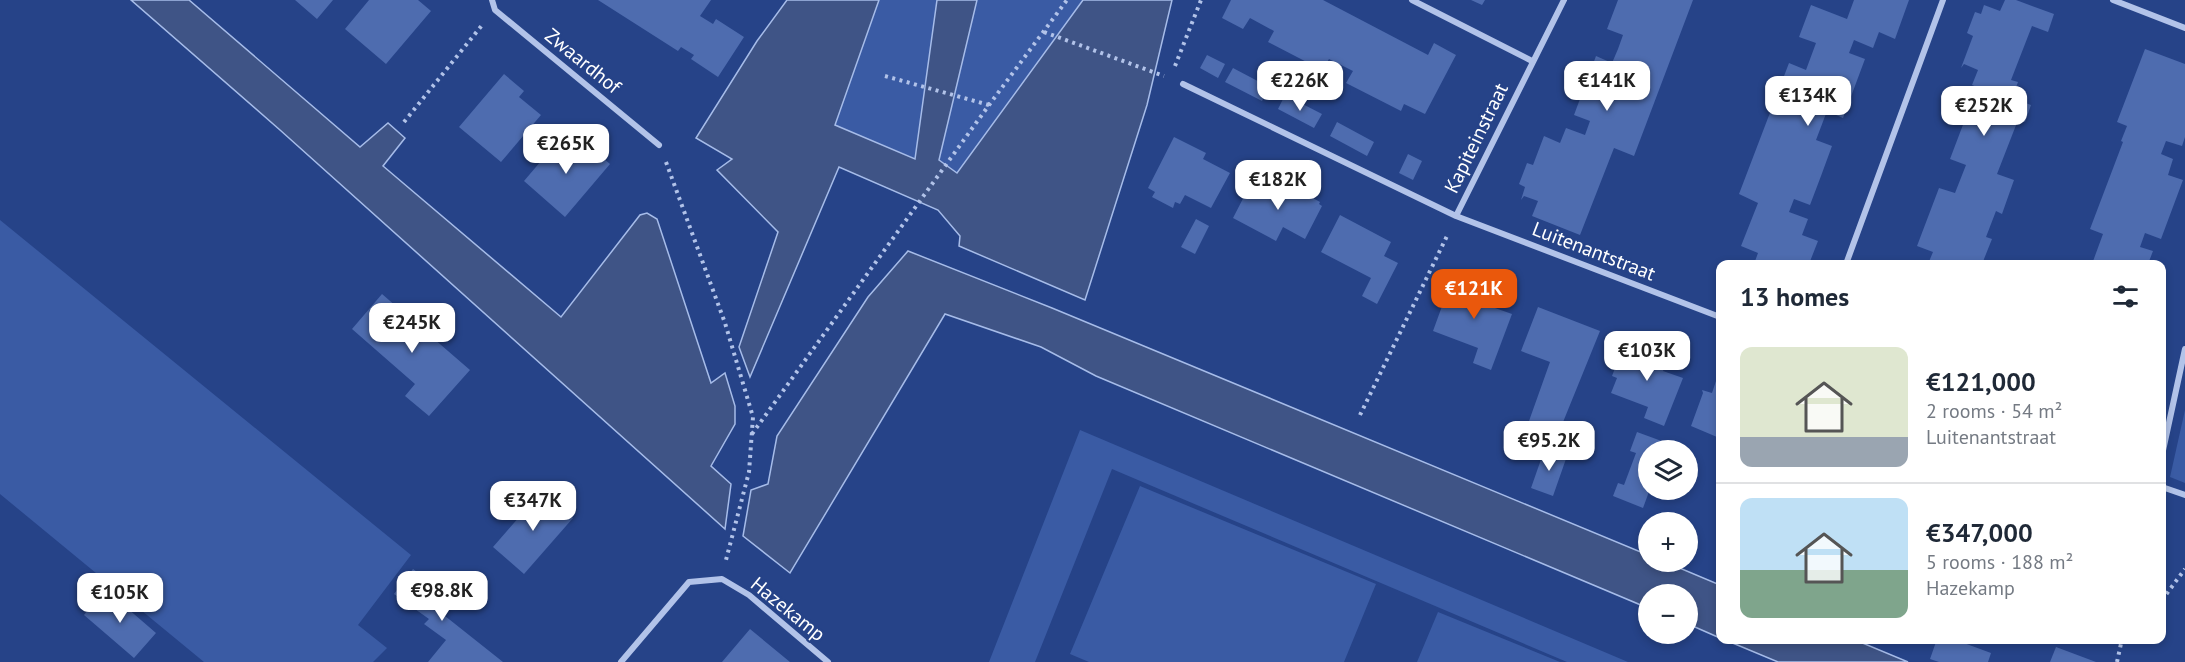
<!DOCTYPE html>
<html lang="en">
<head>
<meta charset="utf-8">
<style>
  body { margin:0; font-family:"PT Sans",sans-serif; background:#f2f2f3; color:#1f2937; height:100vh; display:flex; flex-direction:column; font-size:22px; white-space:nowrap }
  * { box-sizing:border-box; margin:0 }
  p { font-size:20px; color:#747a83 }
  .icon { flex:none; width:33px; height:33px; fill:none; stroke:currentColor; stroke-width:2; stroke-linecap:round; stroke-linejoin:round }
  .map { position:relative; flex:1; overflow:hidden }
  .drawer { position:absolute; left:1716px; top:260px; width:450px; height:384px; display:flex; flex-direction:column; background:#fff; border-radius:12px; box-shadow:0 3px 9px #0003 }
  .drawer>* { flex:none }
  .buttons { position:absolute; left:1638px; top:440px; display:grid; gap:12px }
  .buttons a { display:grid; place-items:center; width:60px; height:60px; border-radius:50%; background:#fff; box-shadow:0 3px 9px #0003; font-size:30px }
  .price { position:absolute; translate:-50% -51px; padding:0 14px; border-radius:12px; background:#fff; color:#222; font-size:20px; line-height:39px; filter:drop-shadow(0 2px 3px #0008) }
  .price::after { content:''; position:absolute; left:50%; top:36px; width:18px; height:14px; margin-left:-9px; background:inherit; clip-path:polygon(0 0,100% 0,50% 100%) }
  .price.on { background:#ea580c; color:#fff }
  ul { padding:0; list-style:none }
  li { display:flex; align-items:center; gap:18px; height:150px; padding:0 24px }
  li+li { border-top:2px solid #e0e1e3 }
  li span { display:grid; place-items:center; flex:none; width:168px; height:120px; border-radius:12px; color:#555 }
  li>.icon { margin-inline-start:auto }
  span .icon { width:72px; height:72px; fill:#fffc; stroke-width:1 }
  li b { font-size:26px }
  h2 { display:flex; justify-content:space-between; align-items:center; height:72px; padding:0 24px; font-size:26px }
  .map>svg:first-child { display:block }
  .green { fill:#3a5ba4 }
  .water { fill:#3f5486; stroke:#a6bce9; stroke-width:1.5 }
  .building { fill:#4e6caf }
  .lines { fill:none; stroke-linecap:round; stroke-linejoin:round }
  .path { stroke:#b2c3e9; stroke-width:4; stroke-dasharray:3 4.5; stroke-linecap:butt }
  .street { stroke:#b2c3e9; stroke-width:6 }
  .labels { text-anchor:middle; stroke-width:4.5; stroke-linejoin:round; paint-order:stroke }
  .street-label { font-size:20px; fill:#fff; stroke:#264388 }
</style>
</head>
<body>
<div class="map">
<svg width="2185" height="662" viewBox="0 0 2185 662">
  <rect width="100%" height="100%" fill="#264388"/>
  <!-- green -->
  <path class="green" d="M879,0H937L916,159L835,125Z
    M977,0H1083L957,173L939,160Z
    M0,220L411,555L358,625L387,648L373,662H204L0,494Z
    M2185,410V483L2170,477Z
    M1080,430L1628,662H1567L1112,469L1035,662H989Z
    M1140,486L1376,584L1344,662H1089L1070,654Z
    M1438,612L1560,662H1417Z"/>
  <!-- water -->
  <path class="water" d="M131,0H189L360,147L388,123L405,138L383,166L561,317L640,215L647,213L657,219L711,383L725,373L735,406V424L711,466L731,484L725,529L280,130Z
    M787,0H879L835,125L915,159L937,0H977L939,160L957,173L1083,0H1172L1147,105L1085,300L959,246L960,236L938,210L839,167L750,377L739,347L778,232L717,170L732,159L696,138L757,41Z
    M908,251L1052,308L1648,555V561H1663L1720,585V638L1688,624V594H1648V608L1096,376L1041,347L945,314L790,573L743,536L751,490L768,484L777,436L868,297Z
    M1723,639H1853L1908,662H1778Z"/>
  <!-- building -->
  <path class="building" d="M295,0H333L317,19Z
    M369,0H418L431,11L386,64L345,29Z
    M598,0H711L700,16L713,24L716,19L744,37L718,77L691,59L694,55L681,47L678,51Z
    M1231,0H1323L1428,55L1434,43L1456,55L1425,114L1404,104L1401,111L1346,83L1353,71L1329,59L1322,70L1268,42L1274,31L1250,18L1243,29L1222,18Z
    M1471,0H1485L1482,5Z
    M1618,0H1693L1634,156L1614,148L1580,235L1532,216L1538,201L1524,196L1521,200L1525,187L1519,184L1527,163L1533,165L1544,136L1560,143L1566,128L1585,135L1590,121L1574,115L1596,56L1612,63L1618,49L1623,35L1607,29Z
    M1854,0H1909L1895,39L1879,32L1873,48L1854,40L1849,53L1865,59L1843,118L1827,111L1816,140L1832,146L1821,176L1810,205L1794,199L1789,212L1808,219L1802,235L1818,241L1809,264H1754L1758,253L1741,246L1758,203L1739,194L1789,63L1806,70L1816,43L1799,37L1811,5L1847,19Z
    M2005,0H2016L2054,14L2048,32L2032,26L2011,80L2018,82L2012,98L2031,105L2025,122L2018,120L1997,174L2014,180L2002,214L1996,211L1986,237L1992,239L1982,264H1928L1933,252L1917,246L1939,188L1955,193L1966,165L1950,159L1972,101L1986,106L1991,93L1972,85L1978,70L1964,64L1961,68L1973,36L1967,33L1975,12L1981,14L1984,5L2000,11Z
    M2145,49L2185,64V137L2182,146L2166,141L2161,154L2173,159L2168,175L2183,180L2161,239L2145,233L2140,247L2153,251L2148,264H2092L2103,234L2090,229L2123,142L2121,141L2127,126L2117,122Z
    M1207,55L1225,64L1218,78L1200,68Z
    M1233,68L1269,87L1262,101L1225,82Z
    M504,74L524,91L519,97L541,115L501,162L459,127Z
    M1285,95L1322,114L1314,128L1278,109Z
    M1337,122L1374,142L1367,156L1330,136Z
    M564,134L585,153L590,147L610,164L565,217L524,181Z
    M1174,137L1206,153L1203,159L1230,173L1211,208L1185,195L1180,204L1175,202L1173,208L1152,197L1155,192L1148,188Z
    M1408,154L1422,161L1413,180L1399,173Z
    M1273,180L1290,189L1291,186L1320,202L1319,204L1322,206L1305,239L1283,227L1276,241L1233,218L1250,185L1266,193Z
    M1340,215L1391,242L1384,256L1398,263L1377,304L1362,296L1371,278L1321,252Z
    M1196,219L1209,226L1195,254L1181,247Z
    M1453,276L1500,293L1495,308L1512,314L1491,370L1473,363L1478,348L1433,331Z
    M382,294L470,370L429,416L405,396L415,384L352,329Z
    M1538,307L1600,331L1559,432L1529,421L1550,362L1521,351Z
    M1630,342L1669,356L1663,371L1683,378L1664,426L1644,418L1648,407L1611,393L1617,378L1612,376L1620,355L1624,357Z
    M1718,375H1720V427L1717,437L1691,426L1703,393L1702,390L1712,393Z
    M1637,432L1667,443L1664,450H1648L1650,489L1643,508L1613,496L1618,483L1624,485L1636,453L1630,451Z
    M1545,448L1567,456L1553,496L1531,488Z
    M542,491L573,518L524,574L493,547Z
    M413,569L451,596L440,612L503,662H428L446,640L424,624L429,619L394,594Z
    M105,589L156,633L134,658L84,615Z
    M750,629L790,662H722Z
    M1937,639H1953L1991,653L1988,662H1939L1930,659Z
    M2056,647L2096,662H2050Z"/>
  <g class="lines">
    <!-- path -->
    <path class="path" d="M1044,32L1164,76
      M1175,66L1201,0
      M885,76L989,105
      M404,122L483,24
      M666,162L725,323L753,417L749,472L726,560
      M1360,415L1448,234
      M752,434L989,105L1067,0
      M2162,600L2185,569
      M2117,662L2122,639"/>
    <!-- street -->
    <path class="street" d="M492,0L495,10L659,145
      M1412,0L1532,61
      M2113,0L2185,28
      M1183,84L1456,216L1720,317
      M1456,216L1564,0
      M1846,264L1943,0
      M2162,455L2185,349
      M2162,487L2185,495
      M621,662L689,582L722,579L749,595L828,662"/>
  </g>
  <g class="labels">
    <!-- street labels -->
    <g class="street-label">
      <text transform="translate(583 61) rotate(39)" y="7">Zwaardhof</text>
      <text transform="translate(1476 138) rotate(-64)" y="7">Kapiteinstraat</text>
      <text transform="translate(1594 251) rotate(21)" y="7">Luitenantstraat</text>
      <text transform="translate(788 609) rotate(39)" y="7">Hazekamp</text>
    </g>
  </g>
</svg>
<div class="buttons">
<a><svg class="icon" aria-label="layers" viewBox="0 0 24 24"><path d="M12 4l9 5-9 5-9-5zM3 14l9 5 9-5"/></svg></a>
<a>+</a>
<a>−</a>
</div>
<b class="price" style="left:1300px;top:112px">€226K</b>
<b class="price" style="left:1607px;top:112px">€141K</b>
<b class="price" style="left:1808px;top:127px">€134K</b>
<b class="price" style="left:1984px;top:137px">€252K</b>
<b class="price" style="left:566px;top:175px">€265K</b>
<b class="price" style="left:1278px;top:211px">€182K</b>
<b class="price on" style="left:1474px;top:320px">€121K</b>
<b class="price" style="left:412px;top:354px">€245K</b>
<b class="price" style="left:1647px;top:382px">€103K</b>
<b class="price" style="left:1549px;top:472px">€95.2K</b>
<b class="price" style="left:533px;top:532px">€347K</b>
<b class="price" style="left:442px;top:622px">€98.8K</b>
<b class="price" style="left:120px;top:624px">€105K</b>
<section class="drawer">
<h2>13 homes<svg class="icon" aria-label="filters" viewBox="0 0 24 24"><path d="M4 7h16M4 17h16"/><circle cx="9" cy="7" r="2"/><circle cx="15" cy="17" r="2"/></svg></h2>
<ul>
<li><span style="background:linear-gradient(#dfe7d0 75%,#9aa5b1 0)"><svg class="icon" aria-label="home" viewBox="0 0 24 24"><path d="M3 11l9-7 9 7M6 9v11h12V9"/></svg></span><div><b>€121,000</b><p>2 rooms · 54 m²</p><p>Luitenantstraat</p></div></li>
<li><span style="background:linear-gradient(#bfe0f5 60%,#7fa58c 0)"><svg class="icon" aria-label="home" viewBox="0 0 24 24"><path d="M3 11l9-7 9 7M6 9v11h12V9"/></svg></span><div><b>€347,000</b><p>5 rooms · 188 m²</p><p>Hazekamp</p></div></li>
</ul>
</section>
</div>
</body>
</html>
